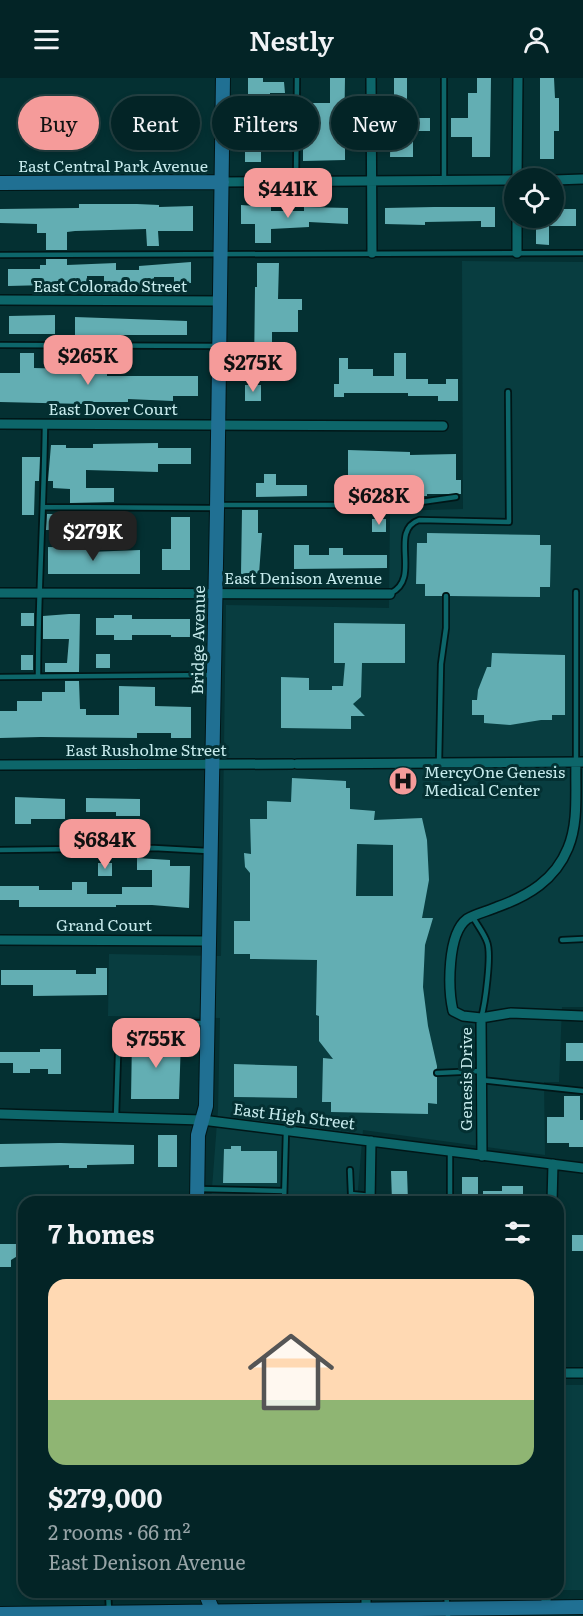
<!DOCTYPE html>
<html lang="en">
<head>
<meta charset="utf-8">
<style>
  body { margin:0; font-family:Literata,serif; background:#0d2c2e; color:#f1f3f6; height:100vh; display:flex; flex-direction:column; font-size:22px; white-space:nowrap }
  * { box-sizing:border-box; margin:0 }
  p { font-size:20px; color:#97a4a7 }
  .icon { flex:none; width:33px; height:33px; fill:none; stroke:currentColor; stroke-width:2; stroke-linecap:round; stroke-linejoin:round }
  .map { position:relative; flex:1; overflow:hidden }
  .sheet { position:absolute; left:18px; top:1118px; width:546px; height:402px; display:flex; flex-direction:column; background:#032426; border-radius:18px; box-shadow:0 3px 9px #0003,0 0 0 2px #244143 }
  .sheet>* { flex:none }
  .guide { position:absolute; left:18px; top:18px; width:548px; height:54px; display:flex; gap:12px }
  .tools { position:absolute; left:504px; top:90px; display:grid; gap:12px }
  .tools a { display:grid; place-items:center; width:60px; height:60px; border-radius:50%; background:#032426; box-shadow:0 3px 9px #0003,0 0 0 2px #244143; font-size:30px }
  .price { position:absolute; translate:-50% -51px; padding:0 14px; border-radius:12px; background:#f59b9a; color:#111; font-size:20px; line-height:39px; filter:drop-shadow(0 2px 3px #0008) }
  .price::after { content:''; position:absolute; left:50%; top:36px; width:18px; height:14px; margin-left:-9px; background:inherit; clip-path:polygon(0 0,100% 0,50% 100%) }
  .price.current { background:#222; color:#fff }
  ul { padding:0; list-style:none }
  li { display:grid; align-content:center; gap:12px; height:318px; padding:0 30px }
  li span { display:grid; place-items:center; height:186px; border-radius:18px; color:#555 }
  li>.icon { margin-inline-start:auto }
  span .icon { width:108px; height:108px; fill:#fffc; stroke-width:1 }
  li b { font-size:26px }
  h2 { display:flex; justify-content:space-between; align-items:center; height:72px; padding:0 30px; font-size:26px }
  .chip { padding:0 21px; border-radius:27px; background:#032426; box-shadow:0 3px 9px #0003,0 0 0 2px #244143; font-size:21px; line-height:54px }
  .chip.current { background:#f59b9a; color:#111 }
  header { display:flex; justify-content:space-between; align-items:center; height:78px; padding:0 30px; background:#032426; font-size:27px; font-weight:600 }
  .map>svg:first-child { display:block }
  .built { fill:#083d40 }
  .building { fill:#63aeb3; fill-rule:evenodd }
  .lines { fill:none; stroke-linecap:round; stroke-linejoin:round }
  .lane-casing { stroke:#001617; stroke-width:8 }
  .street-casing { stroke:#001617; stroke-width:12 }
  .secondary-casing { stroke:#001617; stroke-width:16 }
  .lane { stroke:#0d666a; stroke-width:4.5 }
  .street { stroke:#0d666a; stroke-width:9 }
  .secondary { stroke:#207093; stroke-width:14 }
  .labels { text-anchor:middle; stroke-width:6; stroke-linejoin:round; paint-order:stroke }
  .street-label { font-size:16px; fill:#c6eaec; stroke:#043032 }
  .poi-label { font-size:16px; fill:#c6eaec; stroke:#043032; text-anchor:start }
</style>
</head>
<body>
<header><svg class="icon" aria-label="menu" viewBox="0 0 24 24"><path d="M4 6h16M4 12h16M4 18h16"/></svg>Nestly<svg class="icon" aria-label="person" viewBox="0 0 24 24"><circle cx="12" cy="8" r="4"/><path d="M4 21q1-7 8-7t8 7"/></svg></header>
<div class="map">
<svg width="583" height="1538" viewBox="0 0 583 1538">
  <rect width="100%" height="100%" fill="#043032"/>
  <!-- built -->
  <path class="built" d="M462,183L583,184V929H562L559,1004H544L545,1077L363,1052L357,1123L281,1121L280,1124L211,1123L218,1032L220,940L108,938L109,876L221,878L226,527L389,530L390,433L463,431Z
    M561,1307H583V1512H563Z
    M65,1514H171L65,1517Z
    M230,1514H350L347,1515L239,1517Z
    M450,1514H533V1515L450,1516Z"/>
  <!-- building -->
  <path class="building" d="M248,0H263V4H284L285,15H270V42H264V61H261V84H245V23H248Z
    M330,0H345L344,65H345V82L303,83V44H306V25H330Z
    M394,0H407V40H430V53H413V79H390L391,39H394Z
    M477,0H491L490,79H472V59H451V40H468V15H477Z
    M540,0H554L555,20H559V53H554V81H540Z
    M79,126H137L159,127V129L193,128V153H158L159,168H147L146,151L75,153L67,154V172H46V155H37V146L0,145V131L79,130Z
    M241,127L271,129V133H304V129L348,130V146L309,144V149L271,151V165H255V146H241Z
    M434,129H495V149H481V143L425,144V147L385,146V130Z
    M558,131H576V148H549V167L536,166V140H558Z
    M46,181H67V187L116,185V192H139V188L191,184V205H174V199H154V211H139V209H104V198H87V206L8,208V191H40V187H46Z
    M257,185H279L278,221H302V232H298V254H272V278H285V293H254L255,209H257Z
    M55,237V256H9V238Z
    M75,239L187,243V257H75Z
    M20,275H34V290L107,292V298H198V318H173V323L128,321V324H84V326L0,324V295H20Z
    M394,275H406V301H428V306H446V301H458V323H438V318H408V315H344V319H334V306H339V280H348V291H373V298H394Z
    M245,307H261V323H245Z
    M158,365V370H191V386H158V394L86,392V410H114V424L70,425V411L53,410V403H48L51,367H66V370H93V366Z
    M348,372L410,374V377L456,376V402H461V416H427V418H416V402L348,399Z
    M22,379H40L39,403H35L34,437H22Z
    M264,396H276V407H307V418L256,419V405H264Z
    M242,432H258V455H262L259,496H241Z
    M70,434H84V451L46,452L47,436H70Z
    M171,439H190V492H162V471H171Z
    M372,441H386V454H372Z
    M427,455L540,457V467H551L550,509H540V519L450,518L447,514L442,518H425V506H416L417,465H427Z
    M294,467H309V477H329V470H343V477H387V490L294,491Z
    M48,469L88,470V474L140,472V496H48Z
    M21,535H34V548H21Z
    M69,536H80L79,594H45V585H67L69,561H43V538Z
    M114,537H132V541H190V559H171V557H132V562H114V557H96V540H114Z
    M334,545L405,546V585H362L361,619L353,626L365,638H351V651L281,650V599L309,600V612H332V608H343L345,585H334Z
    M492,575L565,577V637H552V642H541L510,647L484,645V637H472V622H477L478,612L487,589H491Z
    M96,576H110V590H96Z
    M21,577H33V592H21Z
    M65,603H79L80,631H86V637H119V608L155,609V628L191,629V660H171V655H137V660L41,659L0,660V633H17V623H42V614H65Z
    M292,700L346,703V710H350V731L375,733L374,742L422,740L427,762L429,802L422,840H433L425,867L423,909L428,948L437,988V990L433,995L437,999V1026L428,1025V1036L331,1034V1024H322L323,980L333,981L319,963V938L316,937L317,882L250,881V876H234V843H250V795L245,789L244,775L251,776L250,741H267V723L291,724ZM357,766L393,767V818H356Z
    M15,719L65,721V741H31V746H15Z
    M86,720L140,721V738H116V734H86Z
    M81,751H93V763H81Z
    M137,780L170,782V788H190L189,830L152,827H116V829H19V822H0V808H39V812H72V804H87V816H122V809H152V792H137Z
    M98,785H112V798H98Z
    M96,890H107V917L33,918V907H1V892H76V896H96Z
    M132,961L181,962L179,1021H131Z
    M566,965H583V983H566Z
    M40,971H61V996H48V991H30V995H13V985H0V974H40Z
    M234,986L297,988V1020L234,1019Z
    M564,1018H580V1042H583V1069H569V1065H547V1039H564Z
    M158,1057H177V1089H158Z
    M60,1065L134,1067V1086L87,1087V1090H69V1087L0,1089V1066Z
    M231,1068H241V1073H277V1105H223L224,1071H231Z
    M391,1093H407L408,1124H392Z
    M462,1099H478V1121H462Z
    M502,1108H523V1124H483V1113H502Z
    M572,1157H583V1173H572Z
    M24,1161V1174L11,1182V1189H0V1166H16Z"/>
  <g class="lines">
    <!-- lane casing -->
    <g class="lane-casing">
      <path id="lane" d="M444,102V0
        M296,103L297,0
        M0,177L583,175
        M0,267L216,268
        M44,429L210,430L224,427H400L456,419
        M391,515C422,500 388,453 419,442L509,444L508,314
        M38,598C38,514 44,430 45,346
        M0,599L213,597
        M576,684V514
        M439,685L441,586L446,550V518
        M0,772L154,770L208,773
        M473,839C477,847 484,855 487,864C492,876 485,927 481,940
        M562,862L583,861
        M437,995L481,993
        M481,1002L583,1013
        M116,1039L119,946L206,945
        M350,1092L351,1116L371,1118
        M200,1111L284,1113
        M284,1124L286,1053
        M450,1124V1073
        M108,1514L109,1532
        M446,1514L448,1538"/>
    </g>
    <!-- street casing -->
    <g class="street-casing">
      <path id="street" d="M371,0L372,175
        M517,100L518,0
        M554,102L583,101
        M222,104L514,102
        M517,175V140
        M0,222L221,223
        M0,346L443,348
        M0,515L390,516
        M297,686L583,684
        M0,687L292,686
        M0,862L208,863
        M481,940L511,935L583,938
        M0,1036L202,1042L583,1090
        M482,1078L481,940L463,938L453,933C448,911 447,856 467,841C475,836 488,833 497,829C528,818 555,802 568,770C579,744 575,712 576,684
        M370,1124L371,1063
        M552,1124L553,1086
        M558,1295H583
        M546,1514V1529
        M366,1531V1514"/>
    </g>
    <!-- secondary casing -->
    <g class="secondary-casing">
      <path id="secondary" d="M0,105L222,104
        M197,1124L198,1057L206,1028L217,431L223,0
        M205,1514L215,1538
        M0,1536L583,1529"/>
    </g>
    <!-- lane -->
    <use href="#lane" class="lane"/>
    <!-- street -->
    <use href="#street" class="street"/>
    <!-- secondary -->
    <use href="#secondary" class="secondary"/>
  </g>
  <!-- icons -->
  <defs>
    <g id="hospital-disc" transform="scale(1.5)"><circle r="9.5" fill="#f59b9a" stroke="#043032"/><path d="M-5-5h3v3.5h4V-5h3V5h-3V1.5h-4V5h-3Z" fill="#111"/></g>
  </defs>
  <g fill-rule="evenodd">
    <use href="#hospital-disc" x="403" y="703"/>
  </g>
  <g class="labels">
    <!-- street labels -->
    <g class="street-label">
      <text x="113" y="94">East Central Park Avenue</text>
      <text x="110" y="214">East Colorado Street</text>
      <text x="113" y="337">East Dover Court</text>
      <text x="303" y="506">East Denison Avenue</text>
      <text transform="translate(198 562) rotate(-89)" y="6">Bridge Avenue</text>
      <text x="146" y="678">East Rusholme Street</text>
      <text x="104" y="853">Grand Court</text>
      <text transform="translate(466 1001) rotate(-90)" y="6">Genesis Drive</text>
      <text transform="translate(294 1038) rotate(7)" y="6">East High Street</text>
    </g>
    <!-- poi labels -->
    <g class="poi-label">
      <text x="424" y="700">MercyOne Genesis<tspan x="424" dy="18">Medical Center</tspan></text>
    </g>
  </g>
</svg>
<div class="tools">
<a><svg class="icon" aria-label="locate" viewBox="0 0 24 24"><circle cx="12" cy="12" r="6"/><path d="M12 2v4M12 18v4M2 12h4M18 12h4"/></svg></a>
</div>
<b class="price" style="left:288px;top:141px">$441K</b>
<b class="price" style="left:88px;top:308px">$265K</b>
<b class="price" style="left:253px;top:315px">$275K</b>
<b class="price" style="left:379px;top:448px">$628K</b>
<b class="price current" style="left:93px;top:484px">$279K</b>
<b class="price" style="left:105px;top:792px">$684K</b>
<b class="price" style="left:156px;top:991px">$755K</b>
<div class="guide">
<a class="chip current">Buy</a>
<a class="chip">Rent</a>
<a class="chip">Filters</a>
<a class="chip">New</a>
</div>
<section class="sheet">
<h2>7 homes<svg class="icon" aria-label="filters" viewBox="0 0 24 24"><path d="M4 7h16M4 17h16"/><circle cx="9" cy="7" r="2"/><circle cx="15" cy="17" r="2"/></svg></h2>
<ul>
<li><span style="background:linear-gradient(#ffd9b3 65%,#8fb573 0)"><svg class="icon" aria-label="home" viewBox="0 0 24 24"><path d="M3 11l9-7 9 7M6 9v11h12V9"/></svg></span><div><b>$279,000</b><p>2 rooms · 66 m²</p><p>East Denison Avenue</p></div></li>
</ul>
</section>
</div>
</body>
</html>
